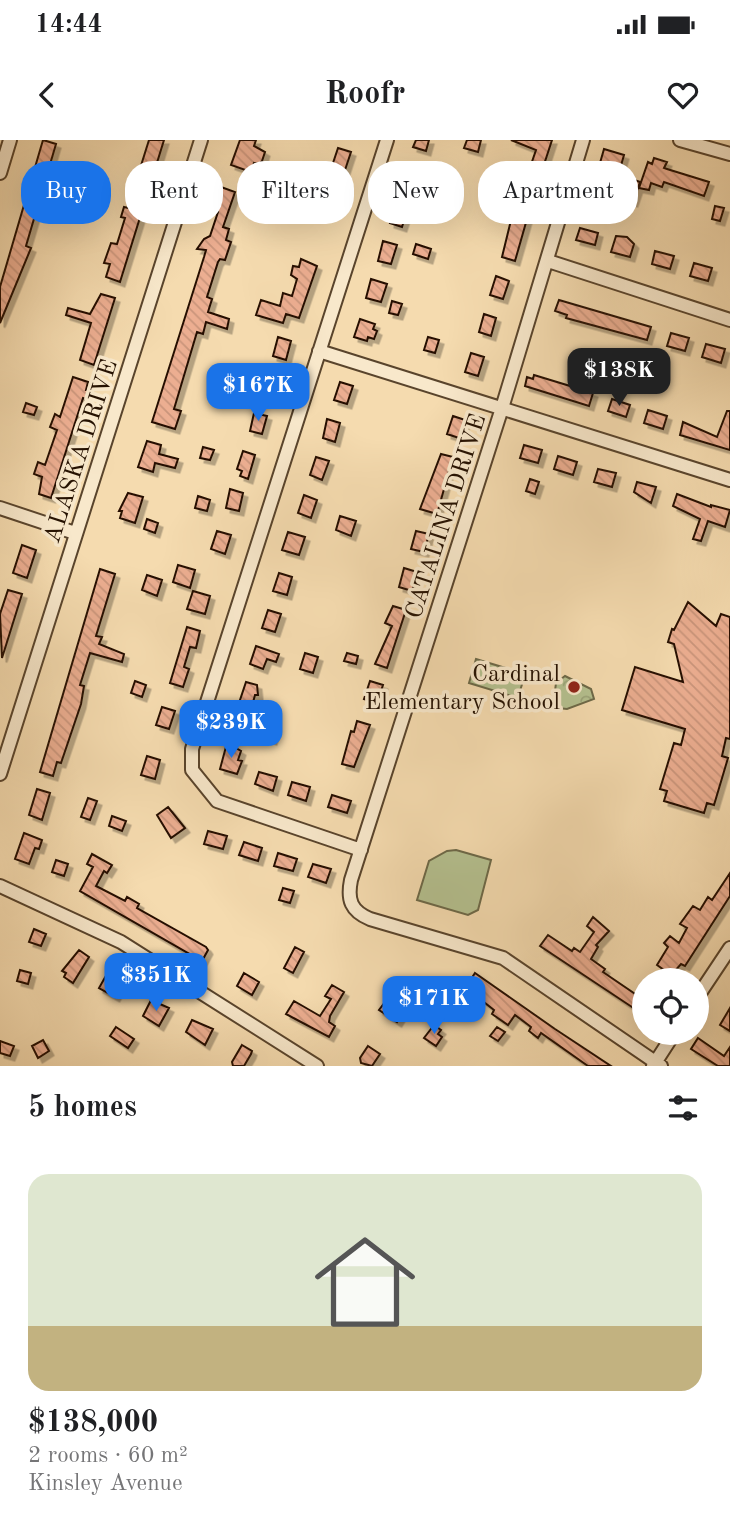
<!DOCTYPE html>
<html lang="en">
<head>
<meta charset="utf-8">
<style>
  body { margin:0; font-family:"Old Standard TT",serif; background:#f2f2f2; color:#202124; height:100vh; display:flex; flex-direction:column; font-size:26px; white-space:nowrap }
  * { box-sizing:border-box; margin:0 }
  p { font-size:23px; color:#757577 }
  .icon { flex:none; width:38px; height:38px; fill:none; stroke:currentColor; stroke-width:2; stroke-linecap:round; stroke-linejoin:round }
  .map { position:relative; height:926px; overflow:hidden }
  .panel { display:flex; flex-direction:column; background:#fff; flex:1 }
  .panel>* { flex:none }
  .hud { position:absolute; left:21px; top:21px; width:690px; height:63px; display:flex; gap:14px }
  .controls { position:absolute; left:632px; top:828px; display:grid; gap:14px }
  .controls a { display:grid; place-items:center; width:77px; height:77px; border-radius:50%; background:#fff; box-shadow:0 7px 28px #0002; font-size:35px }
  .price { position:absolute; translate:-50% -60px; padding:0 16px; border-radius:14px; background:#1a73e8; color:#fff; font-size:23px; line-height:46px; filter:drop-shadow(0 2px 4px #0008) }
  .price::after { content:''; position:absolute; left:50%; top:42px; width:21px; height:16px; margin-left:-10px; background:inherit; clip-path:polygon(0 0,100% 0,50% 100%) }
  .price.active { background:#222; color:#fff }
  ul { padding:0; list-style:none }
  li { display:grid; align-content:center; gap:14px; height:371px; padding:0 28px }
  li span { display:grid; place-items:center; height:217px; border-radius:21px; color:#555 }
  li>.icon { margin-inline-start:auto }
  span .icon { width:126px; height:126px; fill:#fffc; stroke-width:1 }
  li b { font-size:30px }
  h2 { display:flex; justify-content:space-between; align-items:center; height:84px; padding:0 28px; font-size:30px }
  .tag { padding:0 24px; border-radius:28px; background:#fff; box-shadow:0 7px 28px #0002; font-size:24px; line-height:63px }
  .tag.active { background:#1a73e8; color:#fff }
  .status { display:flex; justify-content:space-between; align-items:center; height:49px; padding:0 35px; background:#fff; direction:ltr }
  .status svg { height:19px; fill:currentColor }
  header { display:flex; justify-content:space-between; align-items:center; height:91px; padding:0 28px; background:#fff; font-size:32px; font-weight:800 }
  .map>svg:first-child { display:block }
  .forest { fill:url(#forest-crowns); stroke:#6d6948; stroke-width:2 }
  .garden { fill:#b5c190; stroke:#6d6948; stroke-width:2 }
  .building { fill:url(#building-back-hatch); stroke:#251101; stroke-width:2; filter:url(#shadow) }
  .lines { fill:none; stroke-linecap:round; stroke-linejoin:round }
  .minor-casing { stroke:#59442c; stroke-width:16 }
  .minor { stroke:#f8e8cb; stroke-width:12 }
  .poi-dot { fill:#8f2418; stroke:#f8e8cb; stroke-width:2.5 }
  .labels { text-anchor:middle; stroke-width:7; stroke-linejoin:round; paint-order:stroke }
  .street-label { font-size:24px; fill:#251101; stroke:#f8e8cb }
  .poi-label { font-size:24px; fill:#251101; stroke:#f8e8cb; text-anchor:end }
</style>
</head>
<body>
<div class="status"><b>14:44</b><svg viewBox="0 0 49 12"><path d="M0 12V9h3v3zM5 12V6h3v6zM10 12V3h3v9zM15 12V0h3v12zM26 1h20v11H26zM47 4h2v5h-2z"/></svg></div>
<header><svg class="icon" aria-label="back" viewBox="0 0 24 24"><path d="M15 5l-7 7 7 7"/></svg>Roofr<svg class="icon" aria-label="heart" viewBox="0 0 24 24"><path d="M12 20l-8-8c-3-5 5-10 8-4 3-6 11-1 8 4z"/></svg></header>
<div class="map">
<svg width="730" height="926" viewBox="0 0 730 926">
  <defs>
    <pattern id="forest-crowns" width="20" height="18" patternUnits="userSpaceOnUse" patternTransform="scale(1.75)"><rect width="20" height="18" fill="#b5c190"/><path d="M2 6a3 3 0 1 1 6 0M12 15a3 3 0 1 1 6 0" fill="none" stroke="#9ca57a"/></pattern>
    <pattern id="building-back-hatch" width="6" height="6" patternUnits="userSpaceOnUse" patternTransform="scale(1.75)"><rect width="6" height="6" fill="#ecae91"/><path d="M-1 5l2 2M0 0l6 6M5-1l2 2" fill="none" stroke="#ca957b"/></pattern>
    <filter id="shadow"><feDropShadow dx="4.5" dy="4.5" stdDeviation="0" flood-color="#0004"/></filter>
  </defs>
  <rect width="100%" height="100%" fill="#f5dbaf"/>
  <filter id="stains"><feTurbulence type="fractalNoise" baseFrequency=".00286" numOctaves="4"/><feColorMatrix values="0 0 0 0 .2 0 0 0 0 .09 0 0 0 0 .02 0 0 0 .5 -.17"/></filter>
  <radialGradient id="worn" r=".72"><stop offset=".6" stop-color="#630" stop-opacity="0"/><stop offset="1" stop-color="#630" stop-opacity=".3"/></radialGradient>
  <!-- forest -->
  <path class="forest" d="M565,536L591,549L594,559L567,569L558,568L554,559L556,543Z"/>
  <!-- garden -->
  <path class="garden" d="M476,519L525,534L518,558L469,543Z
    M456,710L491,720L478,770L468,775L417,760L429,721L447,711Z"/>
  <!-- building -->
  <path class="building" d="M43,0L56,4L26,106L31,108L0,183V147Z
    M149,0H164L147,55L133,51Z
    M240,0H256L254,6L265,12L262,21L259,24L254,23L251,32L231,25Z
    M416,0H429L426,11L413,7Z
    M467,0H481L478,12L464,8Z
    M511,0H552L537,46L525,42L536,10Z
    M338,8L351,12L345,30L332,26Z
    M604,9L624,15L620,29L600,23Z
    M654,18L667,22L664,28L667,29L709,42L704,56L664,42L662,47L651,43L649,50L639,48L648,22L652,24Z
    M407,26L420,30L414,49L402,45Z
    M619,35L640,42L633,62L617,58Z
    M326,45L338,49L334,67L320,63Z
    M221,47L235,52L223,87L229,89L226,100L231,102L225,120L220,119L218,122L207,157L212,159L208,172L229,179L227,189L206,182L203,194L197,192L174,269L181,271L175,289L152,282L204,117L206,110L197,109L204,99L210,96L218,72L214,70Z
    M302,56L313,60L310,69L299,65Z
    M519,62L531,65L515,121L502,117L513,72L516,73Z
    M396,64L408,68L402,87L390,83Z
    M715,66L724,68L720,81L712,79Z
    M124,67L142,71L120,142L106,137L110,124L104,123L111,103L117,104L125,78L121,77Z
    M580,88L598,93L595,105L576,100Z
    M616,96L627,97L634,104L630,117L611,112Z
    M383,101L397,105L391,124L378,121Z
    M416,104L431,109L428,119L413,114Z
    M655,111L674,116L670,129L652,124Z
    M301,119L317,126L299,178L286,174L283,183L256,175L261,160L280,166L283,153L292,156L297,139L291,135L293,126L299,127Z
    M694,123L712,128L708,141L690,136Z
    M496,136L509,141L503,159L490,155Z
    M371,139L387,144L381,162L366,158Z
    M101,154L115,158L94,225L80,220L91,183L66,175L68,168L90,174Z
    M559,160L651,187L647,200L566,178L567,175L555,171Z
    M392,161L402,164L398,175L389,173Z
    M484,174L496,178L491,196L479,192Z
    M360,179L375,184L373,189L377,191L374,199L368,197L367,201L354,197Z
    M671,193L689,198L685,211L667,206Z
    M278,197L291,201L286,220L273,216Z
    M428,197L439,200L435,213L424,210Z
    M706,204L725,209L721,223L702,217Z
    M471,213L484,217L478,236L465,232Z
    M266,235L279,239L273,257L261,253Z
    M534,235L593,253L589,266L525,246L527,237L533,239Z
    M73,237L88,242L86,250H89L86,259L83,258L51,358L39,354L42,337L34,334L38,322L45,325L57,290L50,287L55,274L60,277Z
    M340,242L353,246L347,264L334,260Z
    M612,259L630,265L626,277L608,271Z
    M26,263L37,267L34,275L23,272Z
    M648,270L667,276L663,289L644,283Z
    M727,271H730V310L680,295L683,282L717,297Z
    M254,273L267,276L262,294L250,291Z
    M453,276L465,280L462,299L447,294Z
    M327,279L340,283L335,302L323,298Z
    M147,301L161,305L159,314L178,319L175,328L155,323L153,332L138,327Z
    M524,305L542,310L538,323L520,318Z
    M203,307L214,310L210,320L200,318Z
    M243,311L255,315L248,339L240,336L242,331L237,329Z
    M441,314L453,317L437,374L420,369Z
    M558,316L577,322L573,335L554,329Z
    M316,317L329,321L322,340L310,335Z
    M598,329L616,333L612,347L594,342Z
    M530,339L539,342L535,354L526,351Z
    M637,342L656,347L651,363L634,352Z
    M230,349L243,353L239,371L226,368Z
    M128,353L143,357L135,383L120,378L122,371H119Z
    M677,354L711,367V365L730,370L725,387L708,381L701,401L693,399L700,379L673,366Z
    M304,355L317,360L311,378L298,373Z
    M198,356L210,360L207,371L195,368Z
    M340,376L356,381L351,396L336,390Z
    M147,379L158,383L155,393L144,389Z
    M217,391L231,395L225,414L211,409Z
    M416,391L429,394L424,412L411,409Z
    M288,392L305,397L299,415L282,410Z
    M22,405L36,410L27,438L13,433Z
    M178,425L195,430L190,448L173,442Z
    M404,428L417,432L412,451L399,447Z
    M100,429L115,434L96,496L102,497L99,504L124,514L122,522L90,513L80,545L84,546L81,564L61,623L57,622L53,636L40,632Z
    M279,433L292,437L287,455L273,451Z
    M147,435L162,440L157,456L142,450Z
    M8,450L22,454L2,518L0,474Z
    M193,451L210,456L205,474L187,469Z
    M688,462L716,486L721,474L730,477V599L726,598L722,616L728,618L714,665L707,663L704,673L664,661L667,651L660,649L674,603L681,605L685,589L622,570L635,527L683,542L674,504L668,502L672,489L674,490Z
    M393,466L406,470L387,528L375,524L392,486L385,483Z
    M268,470L281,474L275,492L262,488Z
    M187,487L200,491L196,508L190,507L184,527L189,529L183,547L170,543Z
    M256,506L279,514L276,522L267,519L263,529L250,524Z
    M305,513L318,517L313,533L300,529Z
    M347,513L358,516L356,524L344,521Z
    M135,541L146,545L142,557L131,553Z
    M370,541L383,545L377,563L364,559Z
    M246,542L257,545L258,555H255L252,566L239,563Z
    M162,567L175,571L169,589L156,585Z
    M247,579L276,587L272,600L243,590Z
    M357,581L370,585L354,627L342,624L351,591L354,592Z
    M227,603L241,611L238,620L242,621L237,634L220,629Z
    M147,616L160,620L155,639L141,635Z
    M259,632L277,637L273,651L255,644Z
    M292,642L310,647L306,661L288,655Z
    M37,649L50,653L42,680L29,675Z
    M332,655L351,661L347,673L328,667Z
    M88,658L97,661L90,680L81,677Z
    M168,667L185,688L171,698L157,675Z
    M112,676L126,681L122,691L109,686Z
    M208,691L227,696L223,709L204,704Z
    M24,693L42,700L39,709L35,708L29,724L15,719Z
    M244,702L262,708L258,721L239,715Z
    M278,713L297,719L293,731L274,726Z
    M92,714L112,725L107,733L104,731L96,746L125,761L127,757L139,764L137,768L206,807L208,810L202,821L80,751L93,727L87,724Z
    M56,720L68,724L64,736L52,732Z
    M313,724L331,729L326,743L308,737Z
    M730,733V756L685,826L681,824L667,840L660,835L664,830L657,825L668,807L664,803L670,796L679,803L687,788L680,784L693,766L700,770L708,757L712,760Z
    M283,748L294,751L290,763L279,760Z
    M593,777L609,791L596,805L598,807L591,819L605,829L603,832L644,860V875L540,806L548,795L572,811L574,808L580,812L594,792L587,786Z
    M34,789L46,794L41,806L29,802Z
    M295,807L304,812L293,833L284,828Z
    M79,810L89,817L73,843L64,837L66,833L62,831Z
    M20,830L31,833L28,844L17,841Z
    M108,832L124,841L115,857L99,848Z
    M244,833L259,842L252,855L237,846Z
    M475,833L555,889L611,926H588L541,893L538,898L529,891L531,887L515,875L508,885L492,874L494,870L475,855L478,851L468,844Z
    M332,845L344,852L330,876L329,882L335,886L329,897L286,874L294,861L320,876L331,859L325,856Z
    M388,858L405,869L397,882L379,870Z
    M151,860L169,868L159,886L143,876Z
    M730,868V891L720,885Z
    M192,880L213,889L205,905L186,892Z
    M434,885L441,890L438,894L442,897L436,906L424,898Z
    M116,887L134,899L128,908L110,896Z
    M497,887L505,892L498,901L490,896Z
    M698,898L724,916L730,907V926H718L691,909Z
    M43,900L49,911L38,918L32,906Z
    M0,901L14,906L10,916L0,913Z
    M242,905L252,911L251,914L244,926H233L232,922Z
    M368,906L380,914L372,926L361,923L360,918Z"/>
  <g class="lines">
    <!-- minor casing -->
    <g class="minor-casing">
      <path id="minor" d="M583,0L502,268L351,740C347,760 351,771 370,779L503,818L661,926
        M680,0L730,14
        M0,33L10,0
        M548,121L730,180
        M319,211L730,340
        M0,368L75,393
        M0,634L201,0
        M361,710L217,661L192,630V609L387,0
        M0,746L121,802L317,926
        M696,859L730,808
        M653,926L675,892"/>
    </g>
    <!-- minor -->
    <use href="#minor" class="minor"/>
  </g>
  <!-- markers -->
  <circle class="poi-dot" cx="574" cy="547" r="7"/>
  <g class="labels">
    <!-- street labels -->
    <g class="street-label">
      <text transform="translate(80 311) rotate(-72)" y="8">ALASKA DRIVE</text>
      <text transform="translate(445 376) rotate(-72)" y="8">CATALINA DRIVE</text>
    </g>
    <!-- poi labels -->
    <g class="poi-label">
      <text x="560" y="541">Cardinal<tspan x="560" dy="28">Elementary School</tspan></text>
    </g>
  </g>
  <rect width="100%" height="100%" filter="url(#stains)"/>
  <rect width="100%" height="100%" fill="url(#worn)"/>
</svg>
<div class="controls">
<a><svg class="icon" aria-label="locate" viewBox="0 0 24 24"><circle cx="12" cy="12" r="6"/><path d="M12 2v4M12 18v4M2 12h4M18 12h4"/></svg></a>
</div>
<b class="price active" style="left:619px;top:268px">$138K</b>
<b class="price" style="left:258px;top:283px">$167K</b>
<b class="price" style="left:231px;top:620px">$239K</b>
<b class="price" style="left:156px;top:873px">$351K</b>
<b class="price" style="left:434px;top:896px">$171K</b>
<div class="hud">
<a class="tag active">Buy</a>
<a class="tag">Rent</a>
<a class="tag">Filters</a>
<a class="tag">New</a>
<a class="tag">Apartment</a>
</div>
</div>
<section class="panel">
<h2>5 homes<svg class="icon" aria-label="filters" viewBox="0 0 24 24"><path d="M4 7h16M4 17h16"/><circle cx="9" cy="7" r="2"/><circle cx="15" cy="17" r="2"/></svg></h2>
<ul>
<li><span style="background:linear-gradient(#dfe7d0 70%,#c2b280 0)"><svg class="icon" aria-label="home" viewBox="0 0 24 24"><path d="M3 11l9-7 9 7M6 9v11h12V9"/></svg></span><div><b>$138,000</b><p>2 rooms · 60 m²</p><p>Kinsley Avenue</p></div></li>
</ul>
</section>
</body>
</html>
